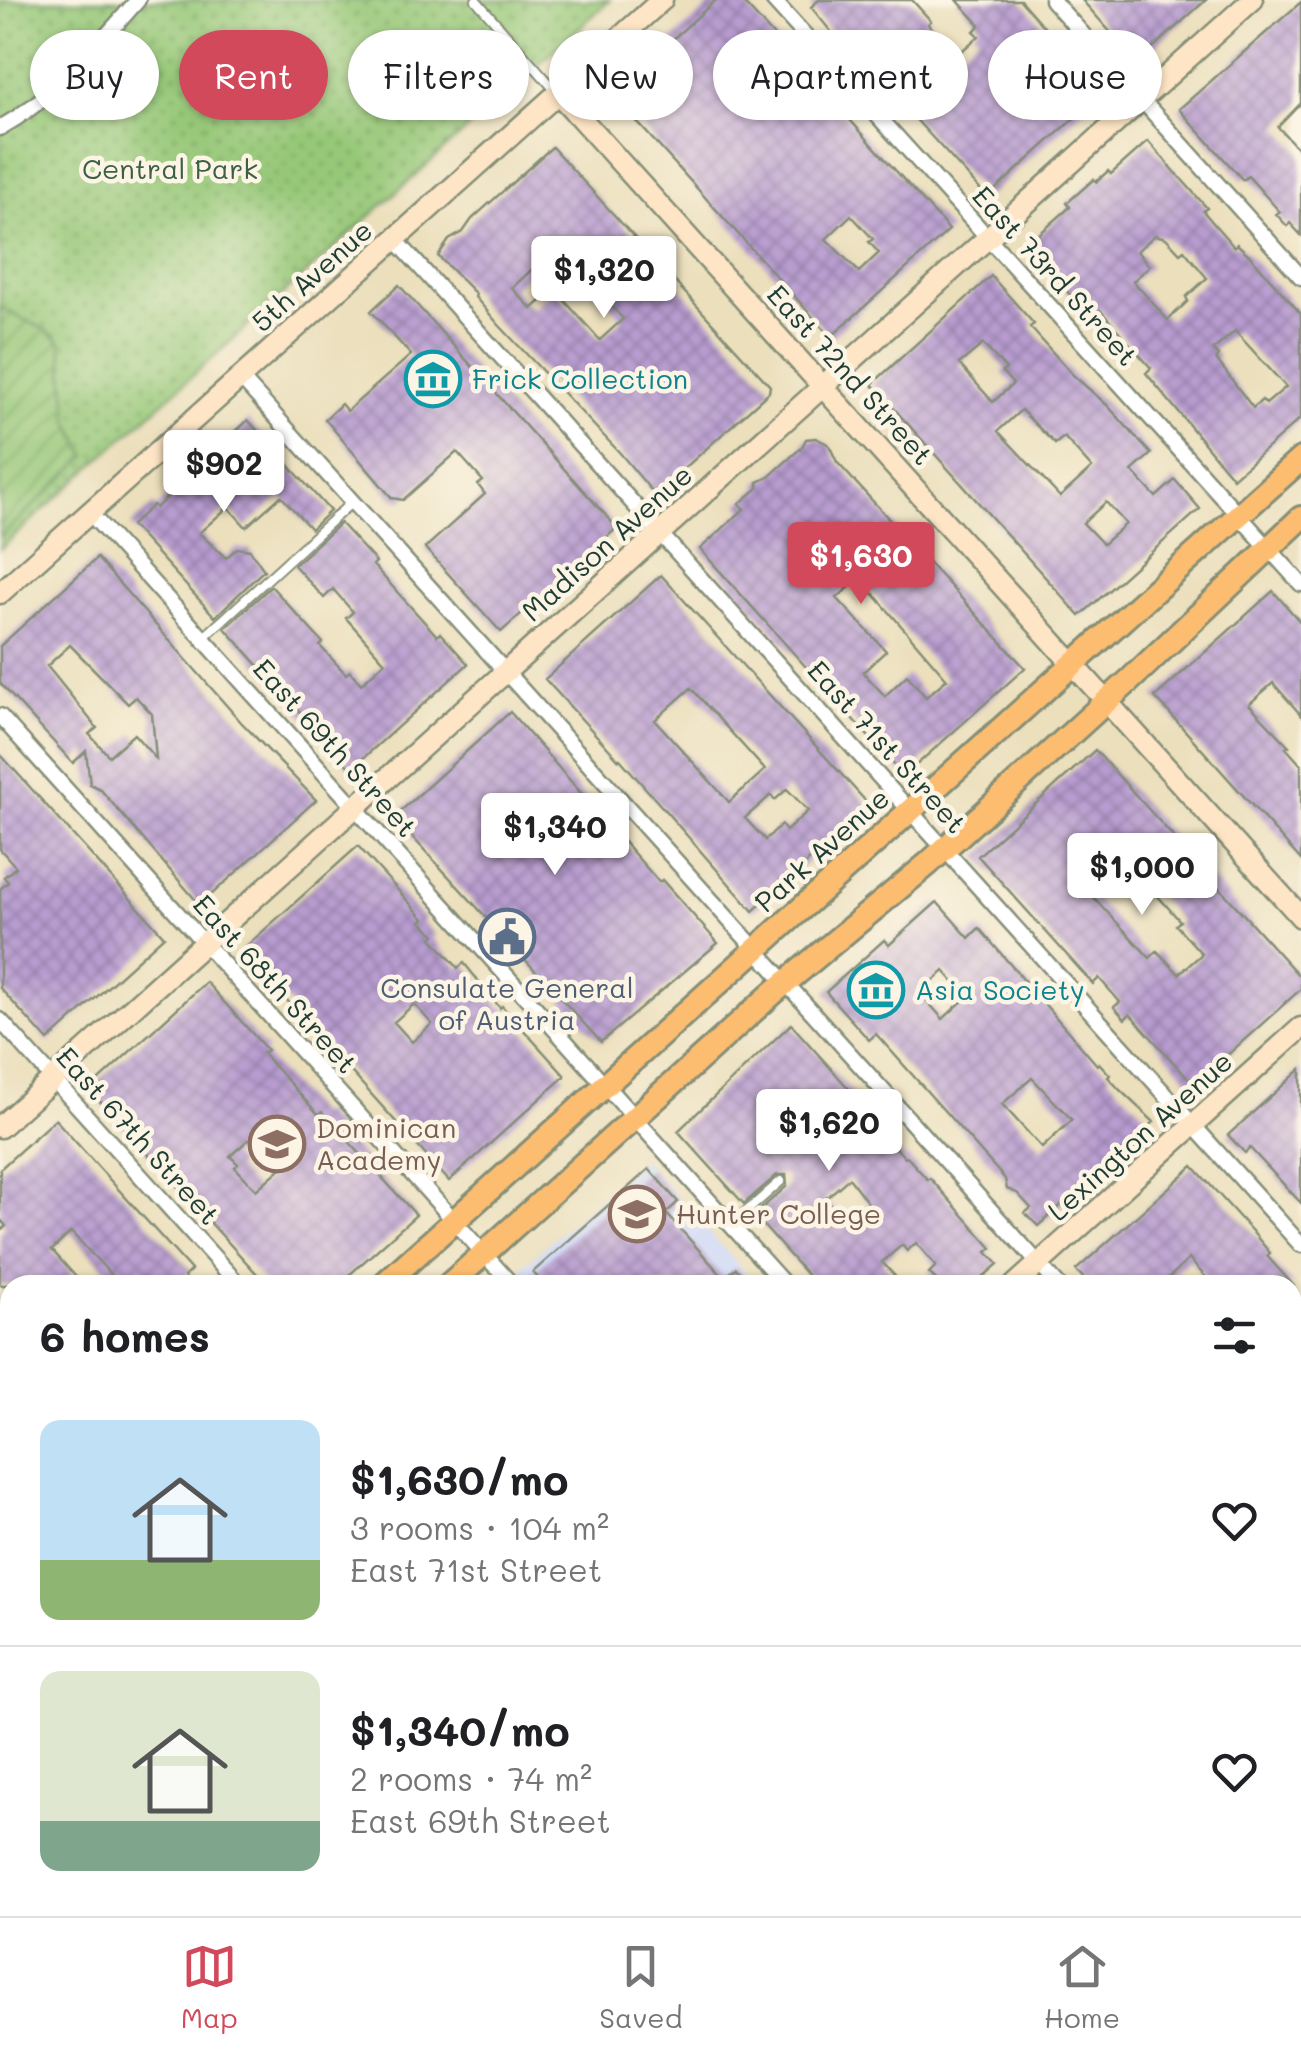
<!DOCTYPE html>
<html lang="en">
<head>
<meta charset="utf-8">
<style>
  body { margin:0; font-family:Mali,sans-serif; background:#f2f2f2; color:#202124; height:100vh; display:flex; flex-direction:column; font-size:38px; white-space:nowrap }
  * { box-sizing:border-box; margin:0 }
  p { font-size:32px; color:#757577 }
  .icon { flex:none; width:55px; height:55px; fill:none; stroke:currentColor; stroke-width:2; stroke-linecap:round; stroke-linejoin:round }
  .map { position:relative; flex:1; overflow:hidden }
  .details { position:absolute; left:0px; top:1275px; width:1302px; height:642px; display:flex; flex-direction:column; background:#fff; border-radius:30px 30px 0 0; box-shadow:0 2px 8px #0004 }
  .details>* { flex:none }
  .hud { position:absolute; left:30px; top:30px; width:1242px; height:90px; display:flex; gap:20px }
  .price { position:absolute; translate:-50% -85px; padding:0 22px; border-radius:10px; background:#fff; color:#222; font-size:32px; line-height:65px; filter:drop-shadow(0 2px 5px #0008) }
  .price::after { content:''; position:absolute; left:50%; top:60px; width:30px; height:22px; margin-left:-15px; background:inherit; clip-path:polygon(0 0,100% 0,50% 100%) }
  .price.on { background:#d1495b; color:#fff }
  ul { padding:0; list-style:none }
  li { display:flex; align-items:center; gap:30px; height:250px; padding:0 40px }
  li+li { border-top:2px solid #e0e0e0 }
  li span { display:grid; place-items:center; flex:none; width:280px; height:200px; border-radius:20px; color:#555 }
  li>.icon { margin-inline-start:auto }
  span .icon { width:120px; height:120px; fill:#fffc; stroke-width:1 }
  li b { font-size:42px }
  h2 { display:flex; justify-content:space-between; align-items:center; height:120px; padding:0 40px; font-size:42px }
  .chip { padding:0 35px; border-radius:45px; background:#fff; box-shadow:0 2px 8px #0004; font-size:35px; line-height:90px }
  .chip.on { background:#d1495b; color:#fff }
  .menu { display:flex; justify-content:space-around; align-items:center; height:140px; border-top:2px solid #e0e0e0; background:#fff; font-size:28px; color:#757577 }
  .menu a { display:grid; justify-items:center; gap:5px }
  .menu .on { color:#d1495b }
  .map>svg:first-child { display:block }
  .built { fill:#cfdaf9 }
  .park { fill:url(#park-dots); stroke:#5a8256; stroke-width:2.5 }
  .garden { fill:url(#garden-furrows); stroke:#5a8256; stroke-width:2.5 }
  .building { fill:url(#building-cross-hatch); fill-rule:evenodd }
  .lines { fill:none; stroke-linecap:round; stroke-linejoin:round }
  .lane-casing { stroke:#858e78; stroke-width:12 }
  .street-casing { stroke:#858e78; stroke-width:19 }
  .secondary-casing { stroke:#858e78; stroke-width:25 }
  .primary-casing { stroke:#858e78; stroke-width:28 }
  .lane { stroke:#fff; stroke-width:8 }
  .street { stroke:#fff; stroke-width:14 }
  .secondary { stroke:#fee5c5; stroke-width:20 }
  .primary { stroke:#fcbd6f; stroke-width:22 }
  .labels { text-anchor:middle; stroke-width:9; stroke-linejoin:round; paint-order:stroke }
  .park-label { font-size:28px; fill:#3d6045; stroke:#fcf5e5 }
  .street-label { font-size:28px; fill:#1f3d34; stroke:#fcf5e5 }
  .culture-label { font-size:28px; fill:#0d838f; stroke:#fcf5e5; text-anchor:start }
  .service-label { font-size:28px; fill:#4e5e75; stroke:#fcf5e5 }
  .education-label { font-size:28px; fill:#785e54; stroke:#fcf5e5; text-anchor:start }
</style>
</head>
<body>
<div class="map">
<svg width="1301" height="1916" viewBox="0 0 1301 1916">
  <defs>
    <pattern id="park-dots" width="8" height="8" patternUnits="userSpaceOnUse" patternTransform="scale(2.5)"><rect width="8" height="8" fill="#96c878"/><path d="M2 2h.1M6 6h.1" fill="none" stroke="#7aa463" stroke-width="1.8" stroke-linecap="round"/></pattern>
    <pattern id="garden-furrows" width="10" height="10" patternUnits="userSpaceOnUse" patternTransform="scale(2.5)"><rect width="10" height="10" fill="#96c878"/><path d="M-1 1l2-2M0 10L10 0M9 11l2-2" fill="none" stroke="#7aa463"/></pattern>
    <pattern id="building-cross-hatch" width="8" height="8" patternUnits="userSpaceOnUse" patternTransform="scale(2.5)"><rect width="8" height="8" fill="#b89cd0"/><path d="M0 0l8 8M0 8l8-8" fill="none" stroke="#9580aa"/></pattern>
  </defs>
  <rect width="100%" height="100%" fill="#fcf5e5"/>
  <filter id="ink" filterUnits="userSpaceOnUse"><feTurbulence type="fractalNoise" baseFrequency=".01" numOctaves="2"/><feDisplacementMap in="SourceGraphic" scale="20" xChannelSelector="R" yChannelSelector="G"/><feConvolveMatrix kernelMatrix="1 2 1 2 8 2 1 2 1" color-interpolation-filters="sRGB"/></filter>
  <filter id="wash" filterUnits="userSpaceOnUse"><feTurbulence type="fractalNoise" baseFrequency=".0048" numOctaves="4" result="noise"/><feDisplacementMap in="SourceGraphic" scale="40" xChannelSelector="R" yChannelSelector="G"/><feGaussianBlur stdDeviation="2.25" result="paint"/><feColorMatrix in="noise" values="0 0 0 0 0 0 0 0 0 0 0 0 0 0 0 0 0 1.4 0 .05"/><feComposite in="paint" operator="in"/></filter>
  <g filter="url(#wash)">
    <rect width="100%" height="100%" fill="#ebdfbc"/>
    <!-- built -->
    <path class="built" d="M643,1160L756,1285H535L520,1269Z"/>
    <!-- park -->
    <path class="park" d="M0,0H610L0,549Z"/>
    <!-- garden -->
    <path class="garden" d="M0,308L44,329L61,342L69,421L87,456L0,537Z"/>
    <g id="blocks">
      <!-- building -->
      <path class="building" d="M716,0H741L792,56L788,60L811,85L815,81L949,230L831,337L612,94ZM851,215L873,239L869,242L879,253L859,272L826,239Z
        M819,0H912L931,21L928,24L956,56L979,36L974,31L980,25L957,0H1020L1102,93L987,197L855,53L852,56L841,44L811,7Z
        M1082,0H1206L1137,62Z
        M1301,2V103L1278,127L1301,152V235L1290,223L1287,226L1276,214L1280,212L1248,176L1243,180L1179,109Z
        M1148,141L1207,208L1203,211L1214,224L1234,247L1237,244L1249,255L1301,314V418L1233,478L1146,373L1151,368L1100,310L1091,318L1028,248L1038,240L1036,237L1070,207L1067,203L1094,179L1096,182L1108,171L1111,174ZM1155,235L1166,238L1180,253L1184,250L1207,278L1186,297L1188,301L1168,320L1133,281L1150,266L1137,251ZM1235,331L1286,387L1266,404L1262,400L1253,408L1216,359L1218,356L1213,350Z
        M552,147L770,386L769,392L655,495L620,453L499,325L475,297L476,294L438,256L449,240L463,232L472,219ZM566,256L623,319L600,340L554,289L532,309L512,288L544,258L553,267Z
        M991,276L1034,324L1030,327L1073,375L1107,405L1151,454L1132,471L1156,497L1175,480L1200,509L1080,616L872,384ZM983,344L1006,369L1002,372L1013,384L993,402L959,364ZM1021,410L1055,444L1064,437L1092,468L1060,497L998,431ZM1106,502L1126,524L1103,544L1083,523Z
        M399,285L617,528L501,632L425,548L485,494L478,485L483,481L457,452L403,500L392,498L325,419L341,404L347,411L411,355L371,311Z
        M248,420L330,511L311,529L281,496L246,527L228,507L199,533L226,558L237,548L250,550L264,570L215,617L131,525L153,505L156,508Z
        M816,438L829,445L837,462L1025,668L904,776L700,549L744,509L739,504L758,488V482L769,477L802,447L806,439ZM860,578L947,679L926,697L907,675L885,696L863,672L886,651L837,598Z
        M340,523L376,562L373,565L437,636L440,633L468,664L351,769L225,628L271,586L323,643L320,646L346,674L350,671L361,684L385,662L346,618L353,612L333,589L324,598L294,565Z
        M97,558L241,722L316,800L200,905L100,789L90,784L86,751L73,763L0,683V646ZM70,645L128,704L136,697L152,714L156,759L134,734L109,756L89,734L97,728L47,666Z
        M661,575L870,806L753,911L620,759L619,760L545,679ZM691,688L765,770L729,802L655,720ZM787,789L808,811L786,831L781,825L765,840L745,818L771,795L775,800Z
        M1273,591L1301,623V715L1273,683L1249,704L1289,746L1286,748L1301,765V860L1155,697Z
        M510,712L659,882L662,880L718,943L601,1042L394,817Z
        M1095,750L1301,978V989L1194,1085L1130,1014L1125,1019L1114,1007L1120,1002L1099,978L1093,984L978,856ZM1115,848L1180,921L1176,925L1202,954L1179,974L1157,951L1150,958L1084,887L1095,876L1090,870Z
        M0,754L164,936L48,1041L0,988V889L8,882L4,877L16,867L0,849Z
        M358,846L424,919L421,921L435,935L432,938L458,968L464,963L500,1008L502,1006L565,1076L449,1181L242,950ZM414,1004L432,1024L412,1042L394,1022Z
        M937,902L969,938L979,928L1097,1065L1099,1063L1110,1075L1108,1077L1120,1090L1154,1122L1038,1226L1025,1213L1031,1208L1017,1193L1007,1189L1005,1179L876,1034L869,1040L826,992L884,940L889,945ZM944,971L967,997L943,1019L920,993ZM1032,1078L1072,1120L1042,1148L1002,1104Z
        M206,982L267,1050L263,1053L274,1066L318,1114L322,1112L416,1215L338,1285H267L89,1089ZM248,1140H253L280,1169L256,1190L235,1167L238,1164L230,1156Z
        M791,1024L867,1109L864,1112L905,1158L907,1157L928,1180L930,1178L992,1248L987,1252L998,1264L974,1285H941L929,1273L936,1266L916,1243L907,1251L902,1245L882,1262L903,1285H816L754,1215L787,1186L786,1175H777L744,1204L678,1131ZM804,1107L822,1127L798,1149L768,1115ZM849,1178L872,1208L851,1228L825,1199Z
        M1301,1069V1203L1250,1148L1245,1153L1228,1135Z
        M55,1119L191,1270L184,1277L191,1285H121L71,1232L52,1250L83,1285H0V1232L6,1226L0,1219V1169Z
        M1193,1166L1251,1230L1270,1253L1267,1256L1293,1285H1213L1189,1259L1161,1285H1090L1076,1270Z
        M649,1169L678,1202L666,1213L724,1278L736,1268L751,1285H544L533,1272Z"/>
    </g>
  </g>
  <g filter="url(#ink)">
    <use href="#blocks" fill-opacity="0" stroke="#858e78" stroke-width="2.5"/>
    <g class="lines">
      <!-- lane casing -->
      <g class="lane-casing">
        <path id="lane" d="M476,0L555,90
          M203,638L353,501
          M731,1225L781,1181"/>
      </g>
      <!-- street casing -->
      <g class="street-casing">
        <path id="street" d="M773,0L1301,584
          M1052,0L1301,277
          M0,128C55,97 96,47 138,0
          M395,239L1301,1245
          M240,377L1058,1285
          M89,512L785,1285
          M0,716L512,1285
          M0,1020L239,1285
          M1292,1849L1301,1858
          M799,1908L807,1916
          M1072,1908L1080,1916"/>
      </g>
      <!-- secondary casing -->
      <g class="secondary-casing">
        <path id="secondary" d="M558,93L1301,917
          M0,593L662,0
          M0,1127L1252,0
          M1015,1285L1301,1028
          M0,1324L10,1335
          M252,1908L259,1916
          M525,1908L533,1916
          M314,1916L323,1908"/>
      </g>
      <!-- primary casing -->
      <g class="primary-casing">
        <path id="primary" d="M383,1285L1301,459
          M449,1285L773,993L929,863L1130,680L1301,518
          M1292,1566L1301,1558
          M0,1630L10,1621
          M0,1690L10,1681
          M908,1916L918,1908"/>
      </g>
      <!-- lane -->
      <use href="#lane" class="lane"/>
      <!-- street -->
      <use href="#street" class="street"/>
      <!-- secondary -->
      <use href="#secondary" class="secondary"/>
      <!-- primary -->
      <use href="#primary" class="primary"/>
    </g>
  </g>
  <!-- icons -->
  <defs>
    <g id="museum-ring" transform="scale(2.875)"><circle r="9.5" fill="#fcf5e5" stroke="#0f9aa8" stroke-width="1.5"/><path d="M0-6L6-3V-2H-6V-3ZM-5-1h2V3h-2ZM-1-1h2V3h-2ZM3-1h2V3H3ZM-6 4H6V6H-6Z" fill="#0f9aa8"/></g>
    <g id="civic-ring" transform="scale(2.875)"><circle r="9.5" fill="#fcf5e5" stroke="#5c6f8a" stroke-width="1.5"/><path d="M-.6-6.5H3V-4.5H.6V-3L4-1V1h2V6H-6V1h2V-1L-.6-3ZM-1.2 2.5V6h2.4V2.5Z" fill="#5c6f8a"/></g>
    <g id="school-ring" transform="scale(2.875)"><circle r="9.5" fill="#fcf5e5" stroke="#8d6e63" stroke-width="1.5"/><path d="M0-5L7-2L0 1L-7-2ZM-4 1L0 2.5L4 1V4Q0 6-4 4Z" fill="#8d6e63"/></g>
    <g id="university-ring" transform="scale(2.875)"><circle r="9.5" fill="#fcf5e5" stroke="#8d6e63" stroke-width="1.5"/><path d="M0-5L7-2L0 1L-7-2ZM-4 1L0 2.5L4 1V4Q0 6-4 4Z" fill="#8d6e63"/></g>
  </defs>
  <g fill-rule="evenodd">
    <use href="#museum-ring" x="433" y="379"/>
    <use href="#civic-ring" x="507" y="937"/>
    <use href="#museum-ring" x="876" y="990"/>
    <use href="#school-ring" x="277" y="1144"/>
    <use href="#university-ring" x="637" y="1214"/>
  </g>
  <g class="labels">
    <!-- park labels -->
    <g class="park-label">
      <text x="170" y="179">Central Park</text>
    </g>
    <!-- street labels -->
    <g class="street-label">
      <text transform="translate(312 276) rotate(-42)" y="10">5th Avenue</text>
      <text transform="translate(1055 276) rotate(48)" y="10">East 73rd Street</text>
      <text transform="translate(850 375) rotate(48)" y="10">East 72nd Street</text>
      <text transform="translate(607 543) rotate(-42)" y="10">Madison Avenue</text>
      <text transform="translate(887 747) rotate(48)" y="10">East 71st Street</text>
      <text transform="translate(335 748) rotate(48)" y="10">East 69th Street</text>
      <text transform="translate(822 850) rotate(-42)" y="10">Park Avenue</text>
      <text transform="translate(275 984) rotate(48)" y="10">East 68th Street</text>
      <text transform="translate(138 1136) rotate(48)" y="10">East 67th Street</text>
      <text transform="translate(1140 1136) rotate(-42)" y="10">Lexington Avenue</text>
    </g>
    <!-- culture labels -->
    <g class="culture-label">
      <text x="472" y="389">Frick Collection</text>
      <text x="915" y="1000">Asia Society</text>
    </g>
    <!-- service labels -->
    <g class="service-label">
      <text x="507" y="998">Consulate General<tspan x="507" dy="32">of Austria</tspan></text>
    </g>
    <!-- education labels -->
    <g class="education-label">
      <text x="316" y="1138">Dominican<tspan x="316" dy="32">Academy</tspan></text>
      <text x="676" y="1224">Hunter College</text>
    </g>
  </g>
</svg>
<b class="price" style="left:604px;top:321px">$1,320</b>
<b class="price" style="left:224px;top:515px">$902</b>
<b class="price on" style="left:861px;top:607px">$1,630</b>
<b class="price" style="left:555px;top:878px">$1,340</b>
<b class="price" style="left:1142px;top:918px">$1,000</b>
<b class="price" style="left:829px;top:1174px">$1,620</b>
<div class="hud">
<a class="chip">Buy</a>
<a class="chip on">Rent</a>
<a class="chip">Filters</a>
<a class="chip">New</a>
<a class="chip">Apartment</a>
<a class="chip">House</a>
</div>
<section class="details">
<h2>6 homes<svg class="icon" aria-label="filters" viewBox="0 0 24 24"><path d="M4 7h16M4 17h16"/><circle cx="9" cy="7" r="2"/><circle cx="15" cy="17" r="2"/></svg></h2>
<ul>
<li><span style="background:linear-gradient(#bfe0f5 70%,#8fb573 0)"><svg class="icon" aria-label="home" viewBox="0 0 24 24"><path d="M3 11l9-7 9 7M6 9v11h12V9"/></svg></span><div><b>$1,630/mo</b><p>3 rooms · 104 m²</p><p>East 71st Street</p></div><svg class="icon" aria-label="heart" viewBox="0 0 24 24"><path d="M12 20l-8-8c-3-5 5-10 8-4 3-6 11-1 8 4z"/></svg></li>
<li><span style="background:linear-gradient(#dfe7d0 75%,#7fa58c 0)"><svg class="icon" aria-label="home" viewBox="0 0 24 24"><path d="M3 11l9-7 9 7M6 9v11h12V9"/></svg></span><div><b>$1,340/mo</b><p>2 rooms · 74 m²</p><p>East 69th Street</p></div><svg class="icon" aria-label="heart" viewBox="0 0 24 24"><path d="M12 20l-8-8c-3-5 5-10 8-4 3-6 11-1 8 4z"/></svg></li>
</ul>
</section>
</div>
<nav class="menu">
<a class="on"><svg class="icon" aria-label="map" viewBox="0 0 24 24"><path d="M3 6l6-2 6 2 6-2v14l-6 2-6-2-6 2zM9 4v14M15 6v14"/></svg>Map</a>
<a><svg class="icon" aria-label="saved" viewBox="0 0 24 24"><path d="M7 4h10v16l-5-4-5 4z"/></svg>Saved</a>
<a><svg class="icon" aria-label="home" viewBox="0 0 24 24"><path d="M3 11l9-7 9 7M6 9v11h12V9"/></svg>Home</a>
</nav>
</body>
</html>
